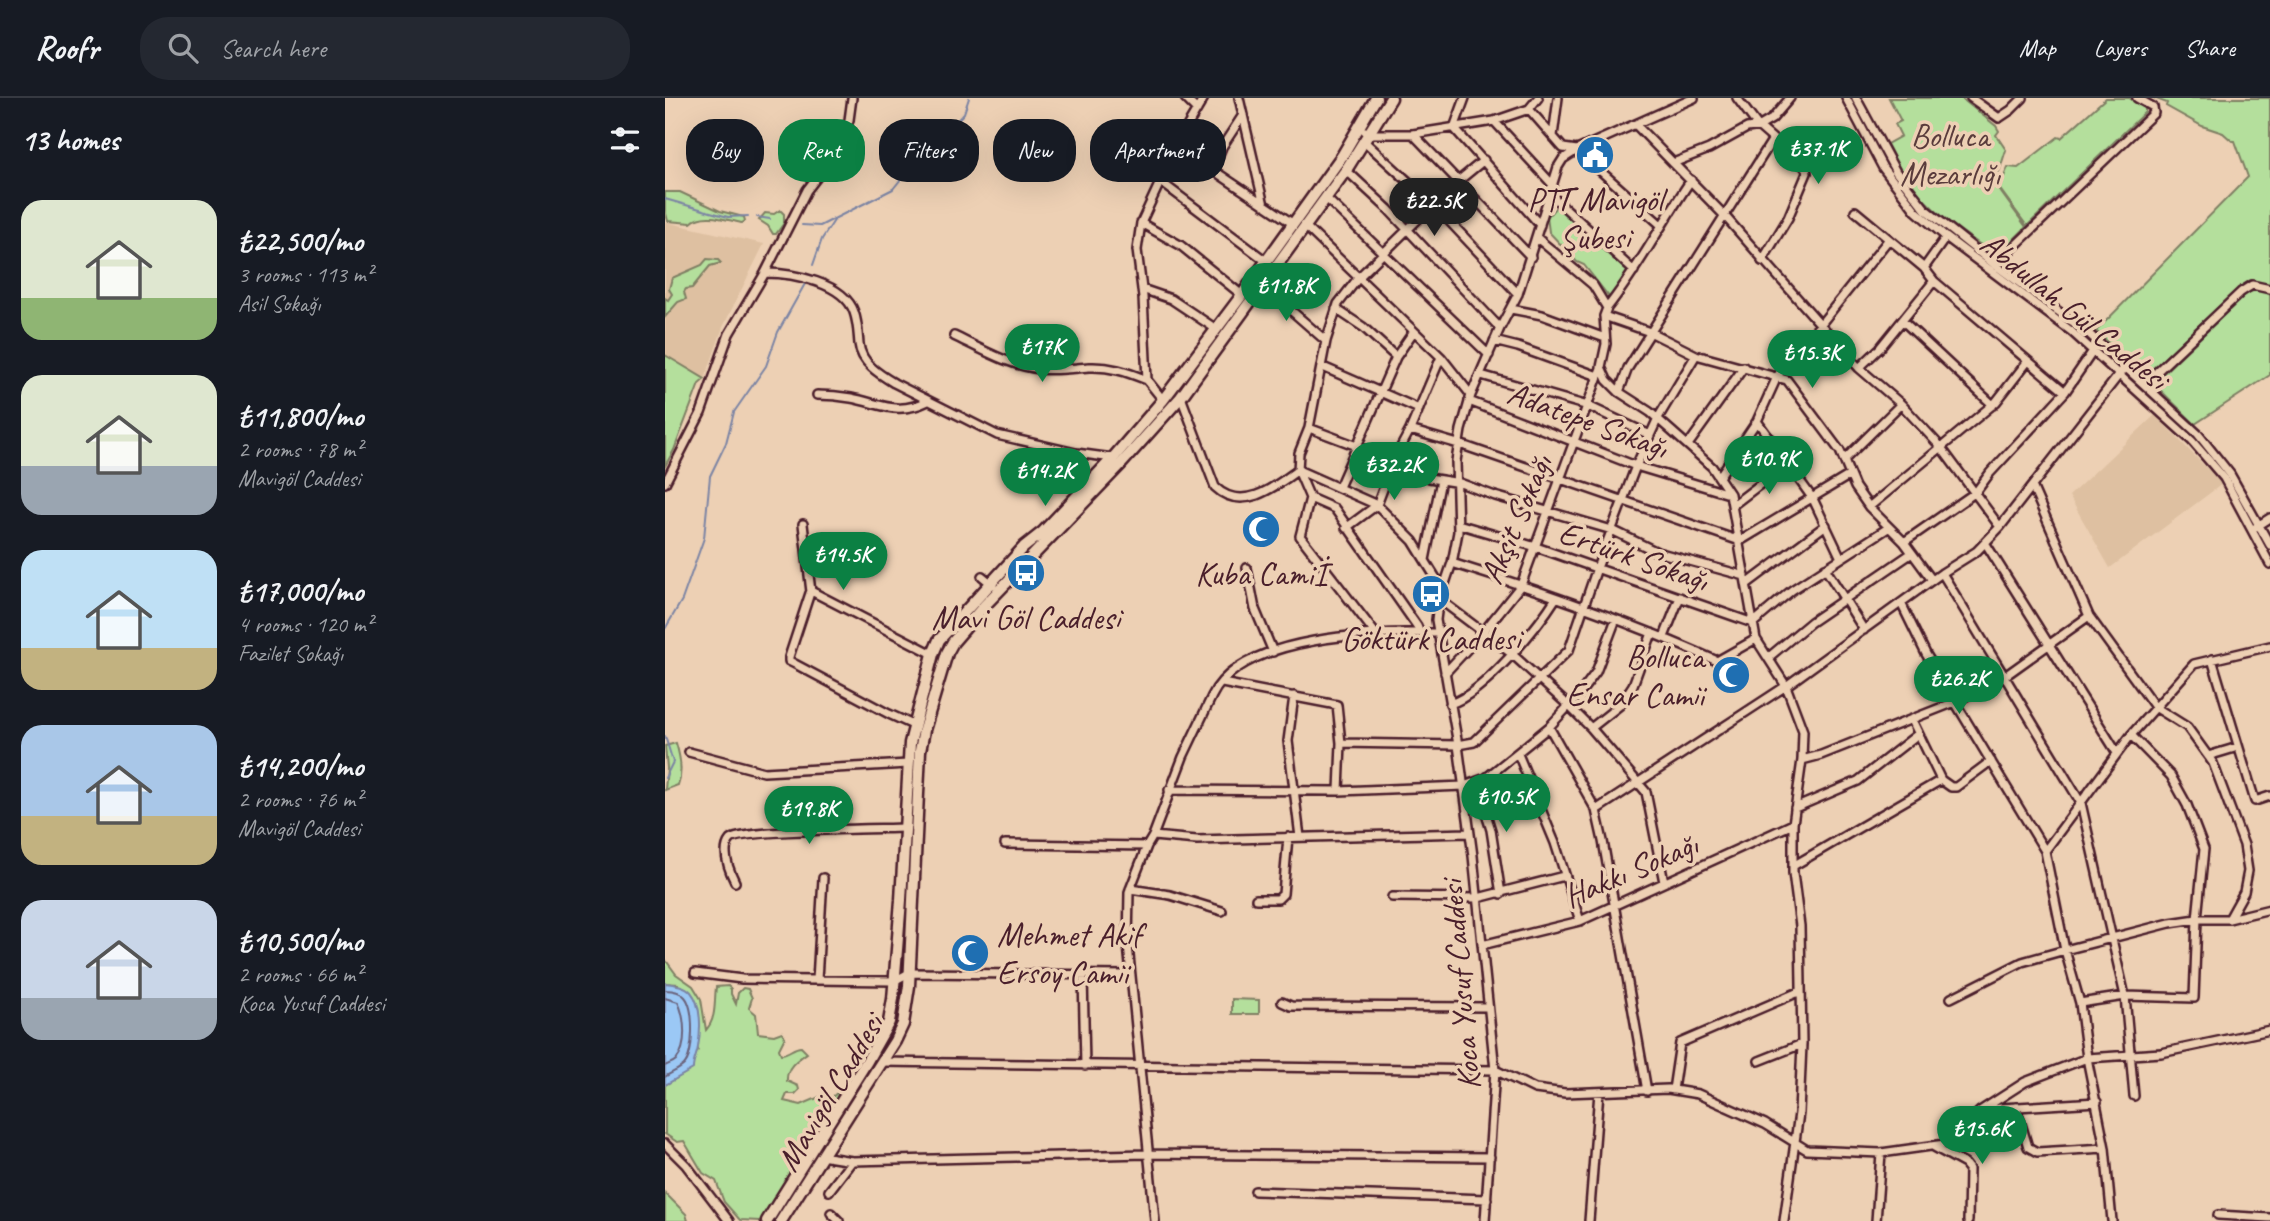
<!DOCTYPE html>
<html lang="en">
<head>
<meta charset="utf-8">
<style>
  body { margin:0; font-family:Caveat,sans-serif; background:#242831; color:#f1f3f6; height:100vh; display:flex; flex-direction:column; font-size:26px; white-space:nowrap }
  * { box-sizing:border-box; margin:0 }
  p { font-size:23px; color:#9ea1a6 }
  .icon { flex:none; width:38px; height:38px; fill:none; stroke:currentColor; stroke-width:2; stroke-linecap:round; stroke-linejoin:round }
  .map { position:relative; flex:1; overflow:hidden }
  .drawer { display:flex; flex-direction:column; background:#171b24; width:665px }
  .drawer>* { flex:none }
  .hud { position:absolute; left:21px; top:21px; width:665px; height:63px; display:flex; gap:14px }
  .price { position:absolute; translate:-50% -60px; padding:0 16px; border-radius:24px; background:#0b8043; color:#fff; font-size:23px; line-height:46px; filter:drop-shadow(0 2px 4px #0008) }
  .price::after { content:''; position:absolute; left:50%; top:42px; width:21px; height:16px; margin-left:-10px; background:inherit; clip-path:polygon(0 0,100% 0,50% 100%) }
  .price.on { background:#222; color:#fff }
  ul { padding:0; list-style:none }
  li { display:flex; align-items:center; gap:21px; height:175px; padding:0 21px }
  li span { display:grid; place-items:center; flex:none; width:196px; height:140px; border-radius:21px; color:#555 }
  li>.icon { margin-inline-start:auto }
  span .icon { width:84px; height:84px; fill:#fffc; stroke-width:1 }
  li b { font-size:30px }
  h2 { display:flex; justify-content:space-between; align-items:center; height:84px; padding:0 21px; font-size:30px }
  .pill { padding:0 24px; border-radius:28px; background:#171b24; box-shadow:0 7px 28px #0002; font-size:24px; line-height:63px }
  .pill.on { background:#0b8043; color:#fff }
  header { display:flex; align-items:center; gap:42px; box-sizing:border-box; height:98px; padding:0 35px; background:#171b24; border-bottom:2px solid #363941 }
  header strong { font-size:33px }
  nav { display:flex; gap:38px; margin-inline-start:auto; font-size:24px }
  .search { width:490px; height:63px; background:#242831; display:flex; align-items:center; gap:18px; box-sizing:border-box; padding:0 24px; border-radius:28px; color:#9ea1a6; font-size:26px }
  main { display:flex; flex:1; min-height:0 }
  .map>svg:first-child { display:block }
  .built { fill:#dec0a1 }
  .green { fill:#b4df9c; stroke:#7f7f64; stroke-width:2 }
  .water { fill:#9bc8f5; stroke:#7b84a4; stroke-width:2 }
  .lines { fill:none; stroke-linecap:round; stroke-linejoin:round }
  .shore { stroke:#6a637c; stroke-width:2 }
  .stream { stroke:#7b84a4; stroke-width:2 }
  .minor-casing { stroke:#4a1f2b; stroke-width:12 }
  .major-casing { stroke:#4a1f2b; stroke-width:15 }
  .minor { stroke:#edd0b4; stroke-width:7 }
  .major { stroke:#edd0b4; stroke-width:10 }
  .labels { text-anchor:middle; stroke-width:7; stroke-linejoin:round; paint-order:stroke }
  .park-label { font-size:33px; fill:#5a3c3c; stroke:#edd0b4 }
  .poi-label { font-size:33px; fill:#4a1f2b; stroke:#edd0b4 }
  .street-label { font-size:33px; fill:#4a1f2b; stroke:#edd0b4 }
</style>
</head>
<body>
<header>
<strong>Roofr</strong>
<div class="search"><svg class="icon" aria-label="search" viewBox="0 0 24 24"><circle cx="10" cy="10" r="6"/><path d="M15 15l6 6"/></svg>Search here</div>
<nav><a>Map</a><a>Layers</a><a>Share</a></nav>
</header>
<main>
<section class="drawer">
<h2>13 homes<svg class="icon" aria-label="filters" viewBox="0 0 24 24"><path d="M4 7h16M4 17h16"/><circle cx="9" cy="7" r="2"/><circle cx="15" cy="17" r="2"/></svg></h2>
<ul>
<li><span style="background:linear-gradient(#dfe7d0 70%,#8fb573 0)"><svg class="icon" aria-label="home" viewBox="0 0 24 24"><path d="M3 11l9-7 9 7M6 9v11h12V9"/></svg></span><div><b>₺22,500/mo</b><p>3 rooms · 113 m²</p><p>Asil Sokağı</p></div></li>
<li><span style="background:linear-gradient(#dfe7d0 65%,#9aa5b1 0)"><svg class="icon" aria-label="home" viewBox="0 0 24 24"><path d="M3 11l9-7 9 7M6 9v11h12V9"/></svg></span><div><b>₺11,800/mo</b><p>2 rooms · 78 m²</p><p>Mavigöl Caddesi</p></div></li>
<li><span style="background:linear-gradient(#bfe0f5 70%,#c2b280 0)"><svg class="icon" aria-label="home" viewBox="0 0 24 24"><path d="M3 11l9-7 9 7M6 9v11h12V9"/></svg></span><div><b>₺17,000/mo</b><p>4 rooms · 120 m²</p><p>Fazilet Sokağı</p></div></li>
<li><span style="background:linear-gradient(#a9c7e8 65%,#c2b280 0)"><svg class="icon" aria-label="home" viewBox="0 0 24 24"><path d="M3 11l9-7 9 7M6 9v11h12V9"/></svg></span><div><b>₺14,200/mo</b><p>2 rooms · 76 m²</p><p>Mavigöl Caddesi</p></div></li>
<li><span style="background:linear-gradient(#c9d6e8 70%,#9aa5b1 0)"><svg class="icon" aria-label="home" viewBox="0 0 24 24"><path d="M3 11l9-7 9 7M6 9v11h12V9"/></svg></span><div><b>₺10,500/mo</b><p>2 rooms · 66 m²</p><p>Koca Yusuf Caddesi</p></div></li>
</ul>
</section>
<div class="map">
<svg width="1605" height="1123" viewBox="0 0 1605 1123">
  <rect width="100%" height="100%" fill="#edd0b4"/>
  <filter id="ink" filterUnits="userSpaceOnUse"><feTurbulence type="fractalNoise" baseFrequency=".0143" numOctaves="2"/><feDisplacementMap in="SourceGraphic" scale="14" xChannelSelector="R" yChannelSelector="G"/><feConvolveMatrix kernelMatrix="1 2 1 2 8 2 1 2 1" color-interpolation-filters="sRGB"/></filter>
  <g filter="url(#ink)">
    <!-- built -->
    <path class="built" d="M0,124L99,146L58,229L40,281L0,257Z
      M1490,317L1557,386L1445,470L1404,398Z"/>
    <!-- green -->
    <path class="green" d="M1224,0H1296L1331,28L1334,33L1331,37L1341,52L1330,86L1361,129L1332,158C1298,135 1265,113 1240,79C1233,69 1228,57 1222,46L1236,38L1230,26L1236,23Z
      M1441,0H1464L1480,9V14L1362,128L1334,90L1343,69L1353,70L1393,39L1396,40Z
      M1489,0H1605V187L1585,184L1567,196L1481,277H1478L1431,233L1583,79L1570,43H1567L1558,35L1537,28L1501,8L1502,5Z
      M0,94H15L55,113L79,119L80,123L77,125C62,122 38,113 26,125L3,123L0,112Z
      M891,109H897L964,174L945,200L919,167L912,164L884,134L882,119Z
      M115,112L119,116V125L111,136H108L103,128L94,122L100,115L109,116Z
      M42,161L53,162L56,165L45,168L27,190L21,191L19,194L21,201L13,204L0,219V200L3,202L7,196L4,191L7,180L37,167Z
      M1591,192L1605,195V277L1530,326L1488,285L1582,195Z
      M0,257L40,281L34,286L9,352L0,368Z
      M11,645C15,658 18,674 13,687L0,692L2,670L0,648Z
      M0,861L11,876L28,888L36,901L41,932C52,920 49,903 51,889L63,888L66,891V896L71,906L73,895L78,890L83,891L87,900L84,910L91,916L93,935L109,937L117,934L120,939L114,951L116,956C124,956 128,949 136,949L142,955C132,962 121,969 122,983L133,988L134,992L130,996H122L119,1003L136,1007L159,997L163,1003L175,992L176,997L147,1038V1043L107,1109L95,1123L75,1122L59,1104L51,1083L38,1075L19,1043L12,1044L0,1036V987L27,971L29,960L33,952L13,886L0,885Z
      M567,901L594,902V916H567Z
      M0,1095L21,1116L23,1123H0Z"/>
    <!-- water -->
    <path class="water" d="M0,885C8,886 20,887 26,894C37,907 36,933 33,949C32,957 28,963 28,971L0,987Z"/>
    <g class="lines">
      <!-- shore -->
      <path class="shore" d="M0,892C7,892 15,893 20,899C30,911 29,957 19,967C14,972 5,975 0,979
        M0,900L13,904C20,919 23,949 11,962C8,965 3,966 0,968"/>
      <!-- stream -->
      <path class="stream" d="M0,101L63,119L83,118
        M92,119L105,121
        M137,127L155,128L228,91L260,51L277,39L299,15L304,0
        M148,167L157,141L170,121
        M0,531L17,502L39,440L45,378L61,345L69,314L101,268L113,234L141,184
        M0,638L8,664L0,680"/>
      <!-- minor casing -->
      <g class="minor-casing">
        <path id="minor" d="M520,0L532,12
          M574,0L599,107
          M800,0L789,30L875,127
          M1072,0L1093,28L1141,70L1142,75L1123,120L1097,163
          M1181,0L1218,70L1251,113L1281,139L1406,233L1527,343L1559,380L1605,466
          M1191,0L1231,74L1261,112L1330,167L1423,235L1533,336L1565,376L1605,447
          M1306,0L1334,20L1346,12L1358,0
          M864,11L898,50L912,52L996,127
          M829,23L888,87
          M971,27L1058,116L1194,270L1236,306L1275,348L1335,429
          M700,33L705,36H748L829,23L864,11L873,0
          M748,36L866,159
          M888,38L893,0
          M700,44L769,107L853,196
          M514,45L548,72L627,125
          M1008,65L1044,51L1082,30L1095,28L1107,21L1125,0
          M548,72L557,49L578,17
          M681,72L723,111L835,230
          M496,84L601,163
          M885,96L969,173
          M661,100L824,257
          M1190,113L1259,170
          M476,125L515,147L577,197
          M640,128L776,259L806,297
          M871,139L928,187L942,210L939,218L941,246L936,269L942,282L954,294L985,314L1028,352L1047,369L1065,396L1091,541L1121,588L1138,633L1137,662L1128,726V775L1135,828L1137,946L1134,1015L1119,1123
          M1281,139L1259,170L1269,183L1400,294
          M1330,167L1489,15L1488,9L1472,0
          M100,175C128,175 179,185 189,214C193,225 193,236 194,246C196,265 214,276 229,285L332,337L411,355L448,360
          M598,188L661,243
          M477,191L506,201L551,231
          M942,210C974,170 997,124 1026,82
          M671,211L698,229L731,259
          M846,211L877,217L940,240
          M939,218L985,234L1031,257L1122,282L1175,353L1190,389L1204,409L1239,444L1267,482
          M1238,223L1328,307
          M289,238C316,251 345,268 375,271C391,273 408,270 424,269C445,268 462,274 482,282
          M829,243L853,249L933,278
          M658,269L754,311
          M1194,270L1215,250L1269,183
          M816,277L923,308L985,337
          M1480,285L1576,194L1587,187L1605,191
          M954,294L963,270L1108,41
          M152,297C164,297 175,298 186,300C217,306 232,318 263,303
          M516,299L550,389C577,415 610,389 633,372L645,400L635,438L710,535
          M498,302L482,282L478,199L472,152L476,125L517,37L539,0
          M804,303L971,368L1064,396
          M1092,323L1148,401L1176,460
          M644,330L729,362L764,380L795,385L830,398L947,432L992,454L1080,478
          M745,332L800,348L1075,443L1185,377
          M1023,347L1079,269
          M1179,362L1236,306
          M1054,379L1092,323L1112,279L1123,262L1155,227L1224,141
          M0,385L36,315L64,236L100,175L142,92L176,48L184,22L187,0
          M1367,388L1424,518L1490,609L1522,629L1548,665L1579,747L1583,773L1579,794L1564,821
          M674,389L731,259L749,233
          M645,400L670,411L752,528L755,535
          M1068,407L1123,365
          M1204,409L1331,304L1363,263
          M138,426L146,494
          M793,426L871,449L1088,525L1127,492L1223,430
          M1591,429L1605,420
          M681,430L712,407L729,362L745,332L776,259
          M1239,444L1311,394L1325,375L1400,294L1428,253
          M1321,446L1452,655
          M760,462L776,382
          M787,465C877,493 966,524 1052,563L1091,541
          M582,470L590,511L608,554
          M1160,470L1199,532
          M1277,475L1416,705L1460,898L1469,998
          M317,478L328,487
          M1082,486L1161,427
          M777,490L748,443L712,407L633,372L634,355L644,330L661,243L673,206L694,179L786,89L819,62
          M774,501L847,556L904,608L926,630L981,694L999,784
          M1236,505L1261,556L1380,753L1400,852L1415,905L1460,898L1529,900L1532,821L1539,751L1522,707L1506,678L1466,637
          M999,539L1015,499
          M1104,559L1146,524L1247,455
          M1547,561L1590,703L1605,698
          M780,575L819,533L856,487L936,270
          M557,585L672,607L676,645L674,693
          M629,598L623,643L635,739
          M785,606C819,595 872,530 891,500
          M1247,622L1276,682
          M248,627L224,616L130,566L124,563V559L145,495L148,494L268,556
          M884,629L931,712L938,743L982,993
          M926,630L955,607L968,587L987,535
          M676,645L793,647L809,644L904,552L932,470L971,368L993,320L1031,257
          M24,654L99,674L243,666
          M853,656L890,745L915,823
          M1543,658L1573,649
          M1137,662L1156,657L1290,604L1340,578L1424,518
          M811,684L826,732L836,796
          M504,692L674,693L799,688L821,680L884,629L913,598L931,574L951,521
          M1130,710L1193,683L1253,636
          M931,712L1121,588L1277,475L1312,453L1335,429L1460,269
          M488,738L532,742L804,735
          M340,746L482,748
          M1380,753L1466,637L1529,566L1605,548
          M1128,768L1276,682L1286,689H1291L1326,663
          M70,784C65,774 56,753 65,742C73,732 217,731 239,730
          M465,791L505,797L557,813
          M727,799L813,800L899,778
          M591,801H613L618,796L623,739
          M817,847L915,823L1128,726
          M30,875L77,881L229,883L244,875L466,877
          M418,877L420,968
          M152,882L158,780
          M1286,900L1357,864L1400,852L1505,825L1532,821H1564L1605,811
          M617,904L626,908L823,909
          M1415,905L1422,960L1440,1050L1447,1123
          M1094,963L1137,946
          M216,964L830,972L870,991L900,995L1003,991L1033,996L1100,1026L1142,1052L1216,1055L1280,1046L1315,1013L1360,984L1422,960L1496,955L1605,932
          M1008,992L1015,945L1136,893
          M1351,1009L1363,1049L1372,1054L1440,1050
          M1318,1013L1336,1010L1432,1004
          M0,1046L21,1067L64,1123
          M1269,1049L1300,1066L1304,1071L1303,1123
          M156,1058L187,1063L482,1056L825,1059
          M164,1093L187,1063
          M590,1093L822,1101
          M166,1115L174,1123
          M1553,1117L1605,1120
          M490,1123L463,847L464,794L482,748L488,738L518,659L547,598C577,536 714,534 773,535
          M820,1123L830,972L808,758L793,647L771,522L773,506L787,465L793,434L791,363L796,332L806,297L835,230L853,196L893,69L898,61L912,52L1029,0
          M924,1123L934,994
          M1211,1123L1216,1055"/>
      </g>
      <!-- major casing -->
      <g class="major-casing">
        <path id="major" d="M102,1123L202,963L224,924L228,901L236,802L245,645L268,556L274,542L359,449L378,434L448,360L498,302L577,197L677,58L711,0
          M116,1123L230,943L238,926L244,888L255,653L259,632L282,555L288,544L319,508L456,366L516,299L681,72L726,0"/>
      </g>
      <!-- minor -->
      <use href="#minor" class="minor"/>
      <!-- major -->
      <use href="#major" class="major"/>
    </g>
  </g>
  <!-- icons -->
  <defs>
    <g id="civic-disc" transform="scale(2.0125)"><circle r="9.5" fill="#1f6fb2" stroke="#edd0b4"/><path d="M-.6-6.5H3V-4.5H.6V-3L4-1V1h2V6H-6V1h2V-1L-.6-3ZM-1.2 2.5V6h2.4V2.5Z" fill="#fff"/></g>
    <g id="mosque-disc" transform="scale(2.0125)"><circle r="9.5" fill="#1f6fb2" stroke="#edd0b4"/><path d="M3.5-4.9A6 6 0 1 0 3.5 4.9A5 5 0 1 1 3.5-4.9Z" fill="#fff"/></g>
    <g id="bus-disc" transform="scale(2.0125)"><circle r="9.5" fill="#1f6fb2" stroke="#edd0b4"/><path d="M-5-6H5V4H4V6H2V4H-2V6H-4V4H-5ZM-3.5-4V0h7V-4ZM-3.5 1.2v1.5H-2V1.2ZM2 1.2v1.5H3.5V1.2Z" fill="#fff"/></g>
  </defs>
  <g fill-rule="evenodd">
    <use href="#civic-disc" x="930" y="57"/>
    <use href="#mosque-disc" x="596" y="431"/>
    <use href="#bus-disc" x="361" y="475"/>
    <use href="#bus-disc" x="766" y="496"/>
    <use href="#mosque-disc" x="1066" y="577"/>
    <use href="#mosque-disc" x="305" y="855"/>
  </g>
  <g class="labels">
    <!-- park labels -->
    <g class="park-label">
      <text x="1285" y="49">Bolluca<tspan x="1285" dy="38">Mezarlığı</tspan></text>
    </g>
    <!-- poi labels -->
    <g class="poi-label">
      <text x="930" y="113">PTT Mavigöl<tspan x="930" dy="38">Şubesi</tspan></text>
      <text x="596" y="487">Kuba Camiİ</text>
      <text x="361" y="531">Mavi Göl Caddesi</text>
      <text x="766" y="552">Göktürk Caddesi</text>
      <text x="1039" y="570" text-anchor="end">Bolluca<tspan x="1039" dy="38">Ensar Camii</tspan></text>
      <text x="332" y="848" text-anchor="start">Mehmet Akif<tspan x="332" dy="38">Ersoy Camii</tspan></text>
    </g>
    <!-- street labels -->
    <g class="street-label">
      <text transform="translate(1410 212) rotate(39)" y="12">Abdullah Gül Caddesi</text>
      <text transform="translate(923 321) rotate(20)" y="12">Adatepe Sokağı</text>
      <text transform="translate(850 421) rotate(-67)" y="12">Akşit Sokağı</text>
      <text transform="translate(969 457) rotate(19)" y="12">Ertürk Sokağı</text>
      <text transform="translate(965 771) rotate(-23)" y="12">Hakkı Sokağı</text>
      <text transform="translate(794 887) rotate(-95)" y="12">Koca Yusuf Caddesi</text>
      <text transform="translate(164 994) rotate(-59)" y="12">Mavigöl Caddesi</text>
    </g>
  </g>
</svg>
<b class="price" style="left:1153px;top:88px">₺37.1K</b>
<b class="price on" style="left:769px;top:140px">₺22.5K</b>
<b class="price" style="left:621px;top:225px">₺11.8K</b>
<b class="price" style="left:377px;top:286px">₺17K</b>
<b class="price" style="left:1147px;top:292px">₺15.3K</b>
<b class="price" style="left:1104px;top:398px">₺10.9K</b>
<b class="price" style="left:729px;top:404px">₺32.2K</b>
<b class="price" style="left:380px;top:410px">₺14.2K</b>
<b class="price" style="left:178px;top:494px">₺14.5K</b>
<b class="price" style="left:1294px;top:618px">₺26.2K</b>
<b class="price" style="left:841px;top:736px">₺10.5K</b>
<b class="price" style="left:144px;top:748px">₺19.8K</b>
<b class="price" style="left:1317px;top:1068px">₺15.6K</b>
<div class="hud">
<a class="pill">Buy</a>
<a class="pill on">Rent</a>
<a class="pill">Filters</a>
<a class="pill">New</a>
<a class="pill">Apartment</a>
</div>
</div>
</main>
</body>
</html>
